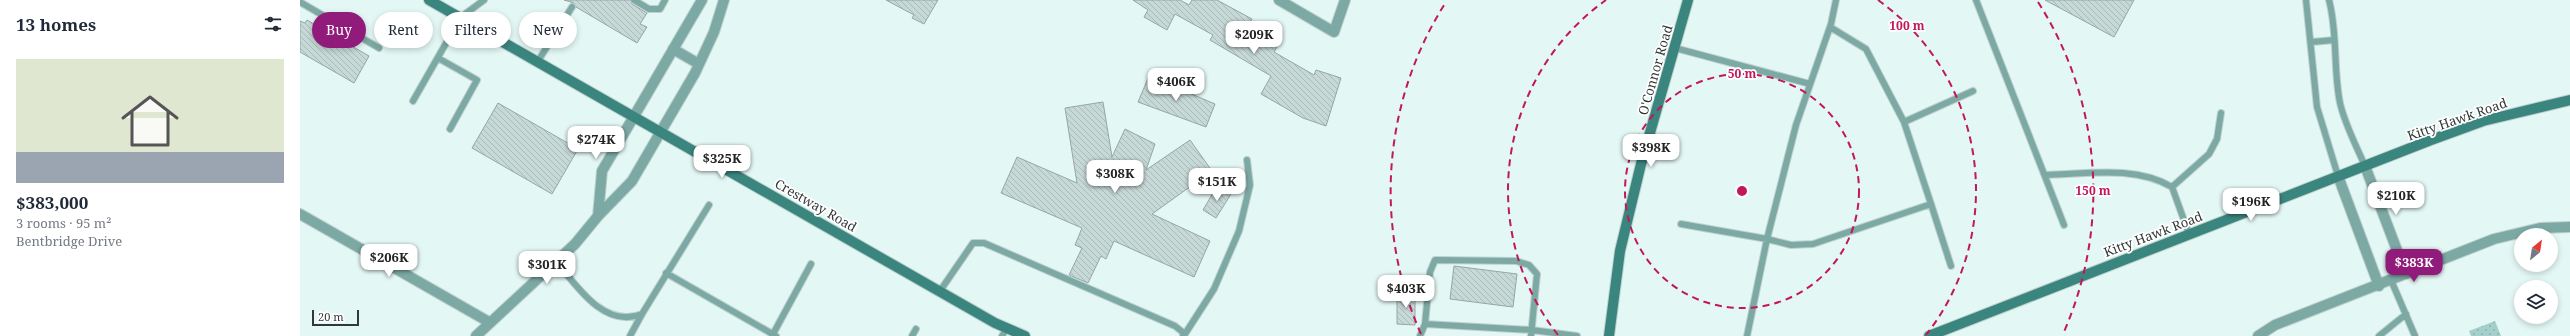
<!DOCTYPE html>
<html lang="en">
<head>
<meta charset="utf-8">
<style>
  body { margin:0; font-family:"Noto Serif",serif; background:#f2f2f3; color:#1f2937; height:100vh; display:flex; flex-direction:column; font-size:15px; white-space:nowrap }
  * { box-sizing:border-box; margin:0 }
  p { font-size:13px; color:#747a83 }
  .icon { flex:none; width:22px; height:22px; fill:none; stroke:currentColor; stroke-width:2; stroke-linecap:round; stroke-linejoin:round }
  .map { position:relative; flex:1; overflow:hidden }
  .side { display:flex; flex-direction:column; background:#fff; width:300px }
  .side>* { flex:none }
  .top-card { position:absolute; left:12px; top:12px; width:380px; height:36px; display:flex; gap:8px }
  .needle { width:26px; rotate:30deg }
  .tools { position:absolute; left:2214px; top:228px; display:grid; gap:8px }
  .tools a { display:grid; place-items:center; width:44px; height:44px; border-radius:50%; background:#fff; box-shadow:0 2px 6px #0003; font-size:20px }
  .scale { position:absolute; left:12px; bottom:10px; width:47px; box-sizing:border-box; padding-left:4px; border:2px solid #313938; border-top:0; font-size:11px; line-height:14px; white-space:nowrap; color:#313938; -webkit-text-stroke:3px #fff; paint-order:stroke }
  .price { position:absolute; translate:-50% -34px; padding:0 9px; border-radius:8px; background:#fff; color:#222; font-size:13px; line-height:26px; filter:drop-shadow(0 1px 2px #0008) }
  .price::after { content:''; position:absolute; left:50%; top:24px; width:12px; height:9px; margin-left:-6px; background:inherit; clip-path:polygon(0 0,100% 0,50% 100%) }
  .price.on { background:#911b7a; color:#fff }
  ul { padding:0; list-style:none }
  li { display:grid; align-content:center; gap:8px; height:212px; padding:0 16px }
  li+li { border-top:1px solid #e0e1e3 }
  li span { display:grid; place-items:center; height:124px; border-radius:0px; color:#555 }
  li>.icon { margin-inline-start:auto }
  span .icon { width:72px; height:72px; fill:#fffc; stroke-width:1 }
  li b { font-size:17px }
  h2 { display:flex; justify-content:space-between; align-items:center; height:48px; padding:0 16px; font-size:17px }
  .tag { padding:0 14px; border-radius:18px; background:#fff; box-shadow:0 2px 6px #0003; font-size:14px; line-height:36px }
  .tag.on { background:#911b7a; color:#fff }
  main { display:flex; flex:1; min-height:0 }
  .map>svg:first-child { display:block }
  .park { fill:url(#park-dots) }
  .building { fill:url(#building-back-hatch); stroke:#94a7a4 }
  .lines { fill:none; stroke-linecap:round; stroke-linejoin:round }
  .lane-casing { stroke:#bfd1ce; stroke-width:8 }
  .street-casing { stroke:#bfd1ce; stroke-width:12 }
  .secondary-casing { stroke:#bfd1ce; stroke-width:12 }
  .lane { stroke:#7ca9a4; stroke-width:6 }
  .street { stroke:#7ca9a4; stroke-width:10 }
  .secondary { stroke:#3b857f; stroke-width:10 }
  .ring { fill:none; stroke:#c2185b; stroke-width:2; stroke-dasharray:7 5 }
  .labels { text-anchor:middle; stroke-width:3.5; stroke-linejoin:round; paint-order:stroke }
  .street-label { font-size:13px; fill:#313938; stroke:#fff }
  .centre { fill:#c2185b; stroke:#fff; stroke-width:2 }
  .ring-label { font-size:12px; text-anchor:middle; font-weight:bold; fill:#c2185b; stroke:#fff; stroke-width:3.5; stroke-linejoin:round; paint-order:stroke }
</style>
</head>
<body>
<main>
<section class="side">
<h2>13 homes<svg class="icon" aria-label="filters" viewBox="0 0 24 24"><path d="M4 7h16M4 17h16"/><circle cx="9" cy="7" r="2"/><circle cx="15" cy="17" r="2"/></svg></h2>
<ul>
<li><span style="background:linear-gradient(#dfe7d0 75%,#9aa5b1 0)"><svg class="icon" aria-label="home" viewBox="0 0 24 24"><path d="M3 11l9-7 9 7M6 9v11h12V9"/></svg></span><div><b>$383,000</b><p>3 rooms · 95 m²</p><p>Bentbridge Drive</p></div></li>
</ul>
</section>
<div class="map">
<svg width="2270" height="336" viewBox="0 0 2270 336">
  <defs>
    <pattern id="park-dots" width="8" height="8" patternUnits="userSpaceOnUse"><rect width="8" height="8" fill="#a4cfca"/><path d="M2 2h.1M6 6h.1" fill="none" stroke="#8eb2ae" stroke-width="1.8" stroke-linecap="round"/></pattern>
    <pattern id="building-back-hatch" width="6" height="6" patternUnits="userSpaceOnUse"><rect width="6" height="6" fill="#c6d9d7"/><path d="M-1 5l2 2M0 0l6 6M5-1l2 2" fill="none" stroke="#abbbb9"/></pattern>
  </defs>
  <rect width="100%" height="100%" fill="#e3f7f4"/>
  <!-- park -->
  <path class="park" d="M2195,321L2201,336H2171L2169,331Z"/>
  <!-- building -->
  <path class="building" d="M264,0H330L332,4L347,13L340,24L347,27L337,43L276,7L274,3Z
    M586,0H638L624,24L612,18L614,15Z
    M833,0H880L889,5L892,0H917L952,19L946,29L977,47L974,52L1014,75L1016,70L1041,78L1026,126L1003,118L961,94L971,76L910,40L913,35L875,14L867,30L844,17L848,10Z
    M1745,0H1834L1814,37Z
    M7,20L69,56L54,83L0,52V21L5,23Z
    M849,76L915,104L906,127L838,102Z
    M803,102L812,157L825,129L855,144L846,170L890,140L912,171L852,214L910,241L894,277L814,241L806,259L801,256L788,283L769,275L782,248L775,245L782,228L701,193L717,157L777,183L765,108Z
    M198,103L278,149L252,194L172,148Z
    M917,186L931,194L916,218L903,210Z
    M1154,266L1217,274L1213,307L1150,299Z
    M1097,293H1115V325L1097,324Z"/>
  <g class="lines">
    <!-- lane casing -->
    <g class="lane-casing">
      <path id="lane" d="M334,0L349,9H360L365,0
        M1536,0L1531,24L1496,125L1467,239L1491,245L1513,244L1631,204L1604,122L1673,91
        M1676,0L1764,225
        M2006,0L2017,107L2038,176
        M2029,0C2038,34 2033,69 2040,103C2045,125 2056,145 2065,166
        M0,2L79,48
        M1530,27L1566,49L1604,122
        M2012,42L2034,40
        M1375,48L1510,84
        M138,58L177,80L150,129
        M238,61L272,7
        M113,101L161,17L184,0
        M1745,175C1786,174 1835,165 1872,187L1889,234
        M1872,187L1909,154L1917,139L1921,113
        M1631,204L1651,266
        M1381,224L1467,239L1447,336
        M257,262C277,287 305,329 342,314L409,205
        M366,273L476,336
        M2091,280L2115,336
        M640,291L673,243H684L875,326L885,334L883,336
        M1125,324L1130,272L1135,260L1216,261L1229,265L1237,274L1231,336
        M885,334L914,289L939,231L950,185L947,160
        M330,336L342,314
        M472,336L511,264
        M612,336L616,329
        M702,336L707,328
        M1120,336L1125,324L1232,330L1277,336
        M2079,336L2106,314"/>
    </g>
    <!-- street casing -->
    <g class="street-casing">
      <path id="street" d="M979,0L1034,32L1045,0
        M373,49L399,64
        M2065,166L2106,274
        M2038,176L2079,286
        M0,214L189,322
        M298,216L302,171L402,0
        M176,336L275,244L298,216L332,181L395,73L414,32L424,0
        M1958,336L1975,325L2194,239L2240,228L2270,227"/>
    </g>
    <!-- secondary casing -->
    <g class="secondary-casing">
      <path id="secondary" d="M129,0L695,323L725,336
        M1309,336L1320,251L1341,164L1388,0
        M1629,336L2131,140L2183,121L2270,100"/>
    </g>
    <!-- lane -->
    <use href="#lane" class="lane"/>
    <!-- street -->
    <use href="#street" class="street"/>
    <!-- secondary -->
    <use href="#secondary" class="secondary"/>
  </g>
  <!-- distance rings -->
  <g class="ring">
    <circle cx="1442" cy="191" r="117"/>
    <path d="M1258 335A234 234 0 0 1 1306 0M1578 0A234 234 0 0 1 1626 335"/>
    <path d="M1121 334A351 351 0 0 1 1146 2M1738 2A351 351 0 0 1 1763 334"/>
  </g>
  <g class="labels">
    <!-- street labels -->
    <g class="street-label">
      <text transform="translate(1355 70) rotate(-74)" y="5">O'Connor Road</text>
      <text transform="translate(2157 119) rotate(-19)" y="5">Kitty Hawk Road</text>
      <text transform="translate(516 205) rotate(30)" y="5">Crestway Road</text>
      <text transform="translate(1853 234) rotate(-21)" y="5">Kitty Hawk Road</text>
    </g>
  </g>
  <circle cx="1442" cy="191" r="6" class="centre"/>
  <g class="ring-label">
    <text x="1607" y="30">100 m</text>
    <text x="1442" y="78">50 m</text>
    <text x="1793" y="195">150 m</text>
  </g>
</svg>
<div class="tools">
<a><svg class="needle" viewBox="-14 -14 28 28"><path d="M0-13l5 13h-10z" fill="#e53935"/><path d="M0 13l5-13h-10z" fill="#747a83"/></svg></a>
<a><svg class="icon" aria-label="layers" viewBox="0 0 24 24"><path d="M12 4l9 5-9 5-9-5zM3 14l9 5 9-5"/></svg></a>
</div>
<div class="scale">20 m</div>
<b class="price" style="left:954px;top:55px">$209K</b>
<b class="price" style="left:876px;top:102px">$406K</b>
<b class="price" style="left:296px;top:160px">$274K</b>
<b class="price" style="left:1351px;top:168px">$398K</b>
<b class="price" style="left:422px;top:179px">$325K</b>
<b class="price" style="left:815px;top:194px">$308K</b>
<b class="price" style="left:917px;top:202px">$151K</b>
<b class="price" style="left:2096px;top:216px">$210K</b>
<b class="price" style="left:1951px;top:222px">$196K</b>
<b class="price" style="left:89px;top:278px">$206K</b>
<b class="price on" style="left:2114px;top:283px">$383K</b>
<b class="price" style="left:247px;top:285px">$301K</b>
<b class="price" style="left:1106px;top:309px">$403K</b>
<div class="top-card">
<a class="tag on">Buy</a>
<a class="tag">Rent</a>
<a class="tag">Filters</a>
<a class="tag">New</a>
</div>
</div>
</main>
</body>
</html>
